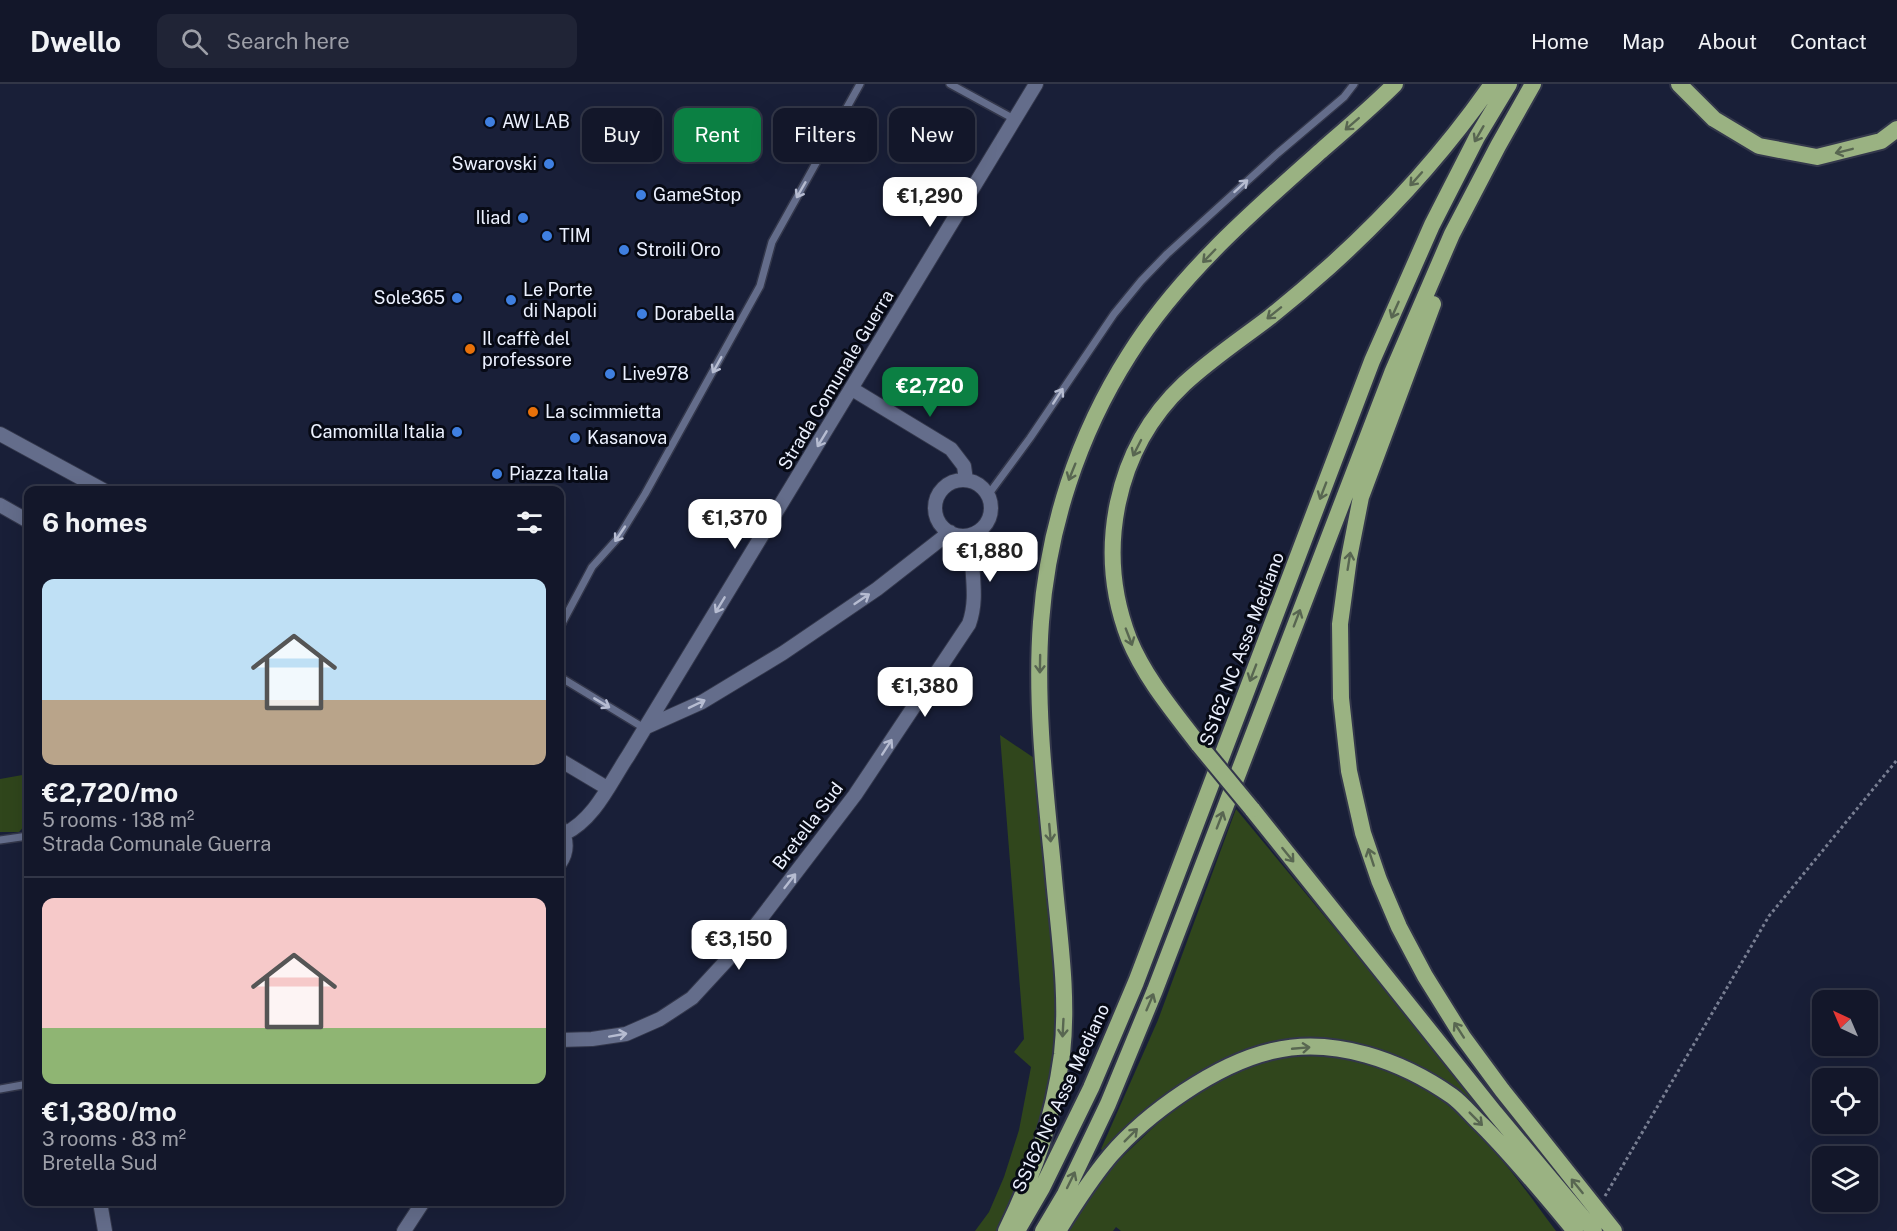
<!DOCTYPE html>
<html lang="en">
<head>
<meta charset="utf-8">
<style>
  body { margin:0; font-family:"Public Sans",sans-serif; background:#202436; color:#f1f3f6; height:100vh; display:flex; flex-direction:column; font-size:22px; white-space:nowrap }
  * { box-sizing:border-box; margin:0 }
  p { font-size:20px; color:#9d9fa8 }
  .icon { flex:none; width:33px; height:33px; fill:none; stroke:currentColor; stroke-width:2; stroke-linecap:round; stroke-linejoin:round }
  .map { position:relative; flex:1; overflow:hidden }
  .panel { position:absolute; left:24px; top:402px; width:540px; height:720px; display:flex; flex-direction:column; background:#13172a; border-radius:12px; box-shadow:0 6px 24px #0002,0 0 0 2px #323647 }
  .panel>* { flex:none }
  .guide { position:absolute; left:582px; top:24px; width:570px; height:54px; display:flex; gap:12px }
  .needle { width:39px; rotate:316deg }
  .tools { position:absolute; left:1812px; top:906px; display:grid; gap:12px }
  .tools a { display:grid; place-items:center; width:66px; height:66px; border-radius:12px; background:#13172a; box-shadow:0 6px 24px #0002,0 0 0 2px #323647; font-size:30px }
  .price { position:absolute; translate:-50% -51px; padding:0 14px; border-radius:12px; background:#fff; color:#222; font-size:20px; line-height:39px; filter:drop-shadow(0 2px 3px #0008) }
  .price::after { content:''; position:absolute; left:50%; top:36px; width:18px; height:14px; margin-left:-9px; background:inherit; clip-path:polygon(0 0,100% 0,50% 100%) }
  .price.current { background:#0b8043; color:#fff }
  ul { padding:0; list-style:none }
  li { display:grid; align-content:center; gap:12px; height:318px; padding:0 18px }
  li+li { border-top:2px solid #323647 }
  li span { display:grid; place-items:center; height:186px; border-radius:12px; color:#555 }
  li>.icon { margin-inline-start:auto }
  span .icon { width:108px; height:108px; fill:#fffc; stroke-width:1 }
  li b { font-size:26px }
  h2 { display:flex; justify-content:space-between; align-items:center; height:72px; padding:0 18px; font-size:26px }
  .pill { padding:0 21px; border-radius:12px; background:#13172a; box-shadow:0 6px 24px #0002,0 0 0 2px #323647; font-size:21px; line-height:54px }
  .pill.current { background:#0b8043; color:#fff }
  header { display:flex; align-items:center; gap:36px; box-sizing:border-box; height:84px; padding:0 30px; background:#13172a; border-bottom:2px solid #323647 }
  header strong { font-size:28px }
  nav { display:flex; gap:33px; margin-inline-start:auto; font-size:21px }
  .search { width:420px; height:54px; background:#202436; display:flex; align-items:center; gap:15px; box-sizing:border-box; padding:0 21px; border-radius:12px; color:#9d9fa8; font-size:22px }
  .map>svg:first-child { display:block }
  .green { fill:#30461c }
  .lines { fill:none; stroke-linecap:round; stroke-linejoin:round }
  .service-casing { stroke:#33374b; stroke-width:10 }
  .minor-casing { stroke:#33374b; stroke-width:16 }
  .trunk-casing { stroke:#33374b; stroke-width:20 }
  .path { stroke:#787e92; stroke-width:3; stroke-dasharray:3 3; stroke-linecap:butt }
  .service { stroke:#646d8b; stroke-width:7 }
  .minor { stroke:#646d8b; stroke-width:14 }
  .trunk { stroke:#9ab282; stroke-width:16 }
  .trunk-bridge-casing { stroke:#33374b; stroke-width:20; stroke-linecap:butt }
  .trunk-bridge { stroke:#9ab282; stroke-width:16 }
  .oneway { stroke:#586651 }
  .oneway2 { stroke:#b6bcd1 }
  .shop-dot { fill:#3f7fe0; stroke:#070a15; stroke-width:2 }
  .food-dot { fill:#e8710a; stroke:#070a15; stroke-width:2 }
  .labels { text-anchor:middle; stroke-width:6; stroke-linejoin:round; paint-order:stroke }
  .poi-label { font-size:18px; fill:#ecf1ff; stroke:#070a15; text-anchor:start }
  .street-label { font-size:18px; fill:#ecf1ff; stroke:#070a15 }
</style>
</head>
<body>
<header>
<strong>Dwello</strong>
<div class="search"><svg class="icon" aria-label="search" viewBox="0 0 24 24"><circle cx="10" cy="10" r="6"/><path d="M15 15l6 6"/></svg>Search here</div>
<nav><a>Home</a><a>Map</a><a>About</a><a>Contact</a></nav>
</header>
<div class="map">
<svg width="1897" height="1147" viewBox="0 0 1897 1147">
  <rect width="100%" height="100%" fill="#191f38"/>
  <!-- green -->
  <path class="green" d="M1000,651L1037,676L1057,914L1052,996L1042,1050L1000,1147H975L989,1128L1004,1093L1019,1046L1031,983L1014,968L1024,955Z
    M28,690C29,708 33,735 19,748H0V695Z
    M1236,725L1492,1035L1488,1037L1461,1011L1306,956L1275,958L1238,969L1186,998L1150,1022L1104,1068L1101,1065L1158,936Z
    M1306,970C1330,973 1355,975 1378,982C1458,1007 1508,1083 1556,1147H1121L1116,1143L1113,1147H1066L1089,1112L1118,1077L1160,1037L1197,1010L1233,988L1274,974Z"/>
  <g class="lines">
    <!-- service casing -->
    <g class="service-casing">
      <path id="service" d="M950,0L1014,35
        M988,411L1030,354L1114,230L1141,197L1167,170L1278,69L1344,13L1354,0
        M560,543L592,483L618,454L645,410L760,202L772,158L860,0
        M560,593L644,644
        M0,756L28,752
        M0,1005L28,1000"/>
    </g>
    <!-- minor casing -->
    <g class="minor-casing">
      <path id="minor" d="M852,305L951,365L964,382L966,396
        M0,350L103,406
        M935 424a28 28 0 1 1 56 0a28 28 0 1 1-56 0Z
        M0,421L28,437
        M644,644L702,618L783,569L877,505L950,448
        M560,676L607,704
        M560,743C567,755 568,767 560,779
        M564,750C595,735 610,699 628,672L1036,0
        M560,956L592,955L626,950L660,935L692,914L739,863L855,711L969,540C980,510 968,481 973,450
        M100,1118L105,1147
        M404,1147L423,1118"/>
    </g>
    <!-- trunk casing -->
    <g class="trunk-casing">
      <path id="trunk" d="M1679,0L1714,35L1759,62L1817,73L1881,57L1897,45
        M1433,220L1361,413L1349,474L1340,540L1341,614L1349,687L1363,749L1379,796L1399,843L1425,892L1463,953L1502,1006L1614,1147
        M1199,661C1174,628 1145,594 1129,555C1095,467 1115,365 1184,300C1211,275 1241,255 1270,233C1290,217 1310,200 1329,183C1389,129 1446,66 1492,0
        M1252,725L1495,1029L1594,1147
        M1006,1147C1035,1087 1053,1036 1062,970C1069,908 1058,845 1053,783C1045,703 1035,618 1041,538C1048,444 1078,351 1129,271C1179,191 1253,127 1323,65C1347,44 1372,23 1395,0
        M1017,1147L1042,1104L1091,1004L1136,898L1372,277L1432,141L1477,53L1509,0
        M1043,1147L1065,1110L1108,1020L1155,906L1392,289L1452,150L1498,62L1533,0
        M1058,1147C1074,1121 1090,1096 1110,1072C1147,1029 1216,980 1272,967C1334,952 1402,977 1452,1012C1463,1020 1472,1032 1482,1041C1515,1074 1545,1111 1575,1147"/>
    </g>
    <!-- path -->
    <path class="path" d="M1605,1112L1769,832L1897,676"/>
    <!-- service -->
    <use href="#service" class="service"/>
    <!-- minor -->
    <use href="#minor" class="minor"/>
    <!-- trunk -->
    <use href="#trunk" class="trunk"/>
    <!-- trunk-bridge casing -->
    <g class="trunk-bridge-casing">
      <path id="trunk-bridge" d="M1199,661L1252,725"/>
    </g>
    <!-- trunk-bridge -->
    <use href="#trunk-bridge" class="trunk-bridge"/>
  </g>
  <!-- one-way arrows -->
  <defs><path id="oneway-shaft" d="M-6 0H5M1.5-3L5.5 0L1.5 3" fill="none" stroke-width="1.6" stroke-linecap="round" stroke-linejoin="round" transform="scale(1.5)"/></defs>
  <g class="oneway">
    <use href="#oneway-shaft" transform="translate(1352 40) rotate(139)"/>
    <use href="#oneway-shaft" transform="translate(1479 50) rotate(120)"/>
    <use href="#oneway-shaft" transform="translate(1844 67) rotate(166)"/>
    <use href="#oneway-shaft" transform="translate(1416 95) rotate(132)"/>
    <use href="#oneway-shaft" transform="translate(1209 172) rotate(134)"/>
    <use href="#oneway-shaft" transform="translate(1395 226) rotate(114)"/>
    <use href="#oneway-shaft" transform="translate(1274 229) rotate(141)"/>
    <use href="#oneway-shaft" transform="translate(1137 364) rotate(117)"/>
    <use href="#oneway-shaft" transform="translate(1072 388) rotate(112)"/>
    <use href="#oneway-shaft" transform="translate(1323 407) rotate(111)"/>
    <use href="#oneway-shaft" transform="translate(1349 477) rotate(-81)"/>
    <use href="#oneway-shaft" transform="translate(1297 534) rotate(-69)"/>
    <use href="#oneway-shaft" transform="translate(1129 553) rotate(69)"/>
    <use href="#oneway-shaft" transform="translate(1040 580) rotate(91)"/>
    <use href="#oneway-shaft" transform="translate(1253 589) rotate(111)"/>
    <use href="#oneway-shaft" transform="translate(1220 736) rotate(-69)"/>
    <use href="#oneway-shaft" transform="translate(1050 749) rotate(85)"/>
    <use href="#oneway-shaft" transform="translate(1288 771) rotate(51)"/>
    <use href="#oneway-shaft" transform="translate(1371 773) rotate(-108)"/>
    <use href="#oneway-shaft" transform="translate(1150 918) rotate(-67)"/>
    <use href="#oneway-shaft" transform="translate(1063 944) rotate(93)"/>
    <use href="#oneway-shaft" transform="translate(1459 946) rotate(-123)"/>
    <use href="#oneway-shaft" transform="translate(1301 964) rotate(-5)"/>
    <use href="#oneway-shaft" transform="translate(1476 1035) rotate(45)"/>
    <use href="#oneway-shaft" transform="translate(1131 1051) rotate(-45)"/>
    <use href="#oneway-shaft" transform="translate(1071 1096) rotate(-64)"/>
    <use href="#oneway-shaft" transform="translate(1577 1102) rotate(-129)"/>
  </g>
  <g class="oneway2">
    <use href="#oneway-shaft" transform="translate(1241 102) rotate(-42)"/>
    <use href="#oneway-shaft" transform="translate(801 106) rotate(120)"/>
    <use href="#oneway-shaft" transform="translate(717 281) rotate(119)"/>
    <use href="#oneway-shaft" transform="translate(1058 312) rotate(-57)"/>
    <use href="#oneway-shaft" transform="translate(822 355) rotate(121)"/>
    <use href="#oneway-shaft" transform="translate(620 450) rotate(124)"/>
    <use href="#oneway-shaft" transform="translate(862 515) rotate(-34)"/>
    <use href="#oneway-shaft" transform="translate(720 521) rotate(121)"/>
    <use href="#oneway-shaft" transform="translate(602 619) rotate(31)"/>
    <use href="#oneway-shaft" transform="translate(697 620) rotate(-26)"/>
    <use href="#oneway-shaft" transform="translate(887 663) rotate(-57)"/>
    <use href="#oneway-shaft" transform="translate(790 797) rotate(-52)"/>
    <use href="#oneway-shaft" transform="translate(618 951) rotate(-10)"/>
  </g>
  <!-- markers -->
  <g class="shop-dot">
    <circle cx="490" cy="38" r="6"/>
    <circle cx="549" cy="80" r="6"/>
    <circle cx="641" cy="111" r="6"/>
    <circle cx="523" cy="134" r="6"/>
    <circle cx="547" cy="152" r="6"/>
    <circle cx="624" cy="166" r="6"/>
    <circle cx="457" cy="214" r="6"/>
    <circle cx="511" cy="216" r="6"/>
    <circle cx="642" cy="230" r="6"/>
    <circle cx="610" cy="290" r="6"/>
    <circle cx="457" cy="348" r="6"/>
    <circle cx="575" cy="354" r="6"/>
    <circle cx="497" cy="390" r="6"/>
  </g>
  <g class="food-dot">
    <circle cx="470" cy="265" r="6"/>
    <circle cx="533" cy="328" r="6"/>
  </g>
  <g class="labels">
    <!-- poi labels -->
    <g class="poi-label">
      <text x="502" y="44">AW LAB</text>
      <text x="537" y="86" text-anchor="end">Swarovski</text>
      <text x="653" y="117">GameStop</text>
      <text x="511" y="140" text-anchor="end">Iliad</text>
      <text x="559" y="158">TIM</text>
      <text x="636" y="172">Stroili Oro</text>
      <text x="523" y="212">Le Porte<tspan x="523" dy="21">di Napoli</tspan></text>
      <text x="445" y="220" text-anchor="end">Sole365</text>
      <text x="654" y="236">Dorabella</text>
      <text x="482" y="261">Il caffè del<tspan x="482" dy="21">professore</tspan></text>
      <text x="622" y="296">Live978</text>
      <text x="545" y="334">La scimmietta</text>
      <text x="445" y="354" text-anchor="end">Camomilla Italia</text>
      <text x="587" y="360">Kasanova</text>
      <text x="509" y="396">Piazza Italia</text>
    </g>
    <!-- street labels -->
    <g class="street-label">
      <text transform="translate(836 296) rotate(-59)" y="6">Strada Comunale Guerra</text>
      <text transform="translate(1242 565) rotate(-69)" y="6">SS162 NC Asse Mediano</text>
      <text transform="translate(808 742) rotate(-53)" y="6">Bretella Sud</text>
      <text transform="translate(1061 1014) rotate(-65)" y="6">SS162 NC Asse Mediano</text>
    </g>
  </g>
</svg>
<div class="tools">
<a><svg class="needle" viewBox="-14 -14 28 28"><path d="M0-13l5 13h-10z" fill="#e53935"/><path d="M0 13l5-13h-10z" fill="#9d9fa8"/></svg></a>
<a><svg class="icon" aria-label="locate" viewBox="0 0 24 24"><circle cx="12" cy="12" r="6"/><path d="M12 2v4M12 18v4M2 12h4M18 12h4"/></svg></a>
<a><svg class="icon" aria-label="layers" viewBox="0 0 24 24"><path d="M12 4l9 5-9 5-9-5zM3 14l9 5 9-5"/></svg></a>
</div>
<b class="price" style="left:930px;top:144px">€1,290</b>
<b class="price current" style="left:930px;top:334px">€2,720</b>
<b class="price" style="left:735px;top:466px">€1,370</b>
<b class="price" style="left:990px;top:499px">€1,880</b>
<b class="price" style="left:925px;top:634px">€1,380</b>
<b class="price" style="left:739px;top:887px">€3,150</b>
<div class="guide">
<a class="pill">Buy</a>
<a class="pill current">Rent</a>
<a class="pill">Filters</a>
<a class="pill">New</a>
</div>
<section class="panel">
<h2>6 homes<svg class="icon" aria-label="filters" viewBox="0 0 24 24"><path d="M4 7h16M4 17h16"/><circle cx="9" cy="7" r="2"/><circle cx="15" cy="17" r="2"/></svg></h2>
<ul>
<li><span style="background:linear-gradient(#bfe0f5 65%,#b9a48a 0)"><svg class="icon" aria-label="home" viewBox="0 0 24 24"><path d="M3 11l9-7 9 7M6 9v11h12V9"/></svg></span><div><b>€2,720/mo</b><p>5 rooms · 138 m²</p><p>Strada Comunale Guerra</p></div></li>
<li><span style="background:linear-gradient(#f6c9c9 70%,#8fb573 0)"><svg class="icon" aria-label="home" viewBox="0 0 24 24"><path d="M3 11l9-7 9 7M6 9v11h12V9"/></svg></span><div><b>€1,380/mo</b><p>3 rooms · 83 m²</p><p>Bretella Sud</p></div></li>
</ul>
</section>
</div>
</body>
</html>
